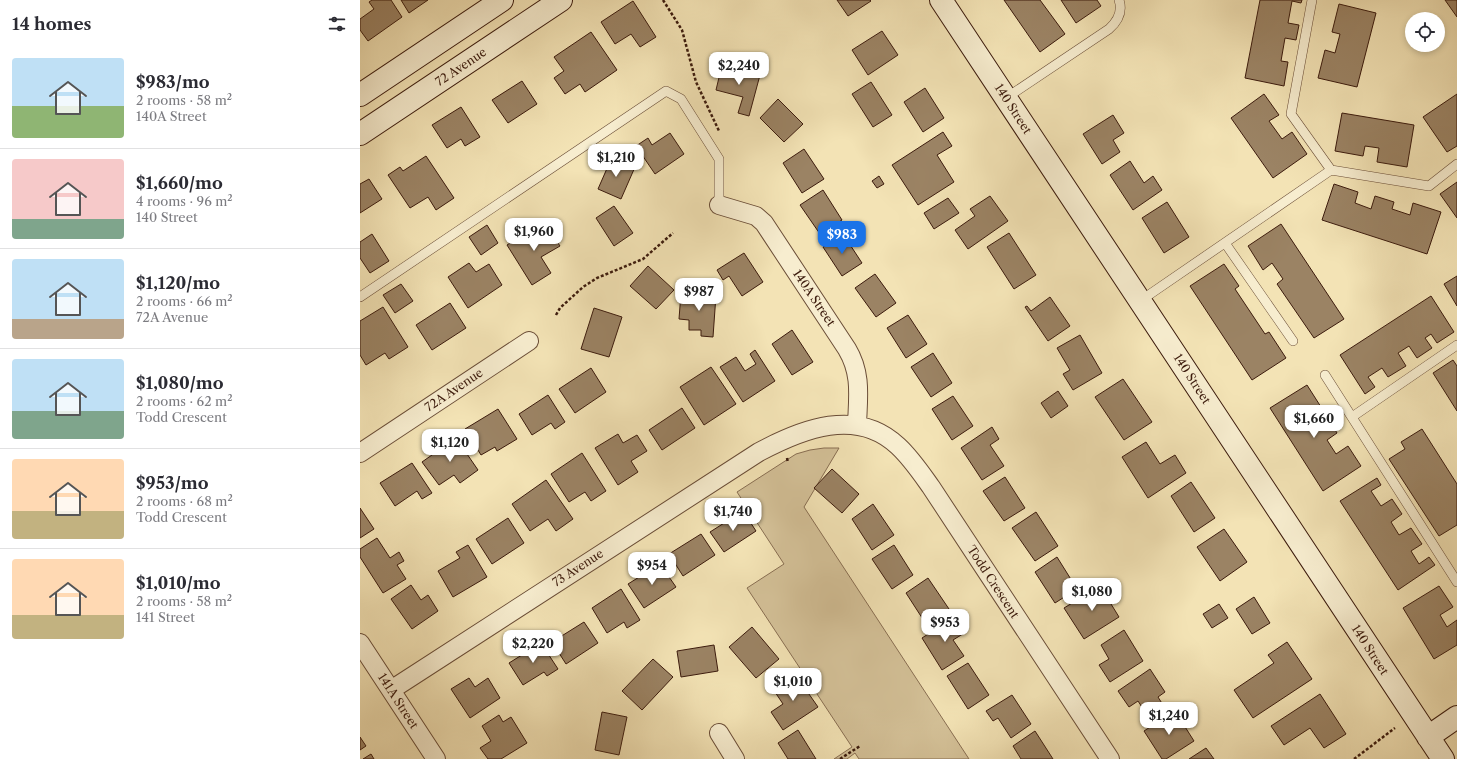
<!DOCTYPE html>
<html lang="en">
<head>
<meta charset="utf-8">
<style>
  body { margin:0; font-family:"Libre Caslon Text",serif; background:#f2f2f3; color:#2b2b33; height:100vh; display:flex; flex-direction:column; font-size:15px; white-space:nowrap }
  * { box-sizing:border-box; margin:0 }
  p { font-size:13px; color:#7c7c81 }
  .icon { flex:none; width:22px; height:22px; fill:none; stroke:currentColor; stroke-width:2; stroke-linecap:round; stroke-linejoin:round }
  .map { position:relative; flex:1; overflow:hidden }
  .side { display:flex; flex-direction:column; background:#fff; width:360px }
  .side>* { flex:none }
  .buttons { position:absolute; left:1045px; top:12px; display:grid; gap:8px }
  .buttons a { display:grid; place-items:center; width:40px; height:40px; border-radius:50%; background:#fff; box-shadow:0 2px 6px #0003; font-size:20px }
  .price { position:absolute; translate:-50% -34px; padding:0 9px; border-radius:8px; background:#fff; color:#222; font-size:13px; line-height:26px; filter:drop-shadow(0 1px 2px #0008) }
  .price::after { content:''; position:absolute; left:50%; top:24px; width:12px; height:9px; margin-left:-6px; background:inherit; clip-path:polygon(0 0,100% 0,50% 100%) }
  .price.on { background:#1a73e8; color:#fff }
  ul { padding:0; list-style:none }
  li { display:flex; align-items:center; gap:12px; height:100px; padding:0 12px }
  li+li { border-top:1px solid #e1e1e2 }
  li span { display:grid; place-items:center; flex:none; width:112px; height:80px; border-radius:4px; color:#555 }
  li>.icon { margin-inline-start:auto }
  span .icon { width:48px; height:48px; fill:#fffc; stroke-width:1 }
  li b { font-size:17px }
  h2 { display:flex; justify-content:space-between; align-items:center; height:48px; padding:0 12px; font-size:17px }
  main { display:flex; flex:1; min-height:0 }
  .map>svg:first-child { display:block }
  .green { fill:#d4c198; stroke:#886e52 }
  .building { fill:#9b8364; stroke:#3c1b0d }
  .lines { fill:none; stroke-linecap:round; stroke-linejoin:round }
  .lane-casing { stroke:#6a4d37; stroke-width:10 }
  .street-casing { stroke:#6a4d37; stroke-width:20 }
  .secondary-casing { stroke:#3c1b0d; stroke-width:24 }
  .path { stroke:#3c1b0d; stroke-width:2.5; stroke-dasharray:3 2; stroke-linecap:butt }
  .lane { stroke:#f7edcf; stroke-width:9 }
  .street { stroke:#f7edcf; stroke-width:18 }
  .secondary { stroke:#f7edcf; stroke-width:22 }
  .labels { text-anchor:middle; stroke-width:4; stroke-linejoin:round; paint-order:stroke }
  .street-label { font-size:12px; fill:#3c1b0d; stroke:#f7edcf }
</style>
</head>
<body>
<main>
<section class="side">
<h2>14 homes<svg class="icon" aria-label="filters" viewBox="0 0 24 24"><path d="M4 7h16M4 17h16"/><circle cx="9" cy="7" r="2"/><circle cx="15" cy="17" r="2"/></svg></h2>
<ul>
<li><span style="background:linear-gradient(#bfe0f5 60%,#8fb573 0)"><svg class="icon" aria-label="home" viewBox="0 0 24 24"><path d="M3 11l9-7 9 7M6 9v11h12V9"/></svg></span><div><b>$983/mo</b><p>2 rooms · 58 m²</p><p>140A Street</p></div></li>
<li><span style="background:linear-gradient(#f6c9c9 75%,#7fa58c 0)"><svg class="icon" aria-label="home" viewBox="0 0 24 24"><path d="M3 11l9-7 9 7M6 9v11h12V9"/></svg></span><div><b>$1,660/mo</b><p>4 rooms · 96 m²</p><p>140 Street</p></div></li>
<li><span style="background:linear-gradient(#bfe0f5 75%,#b9a48a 0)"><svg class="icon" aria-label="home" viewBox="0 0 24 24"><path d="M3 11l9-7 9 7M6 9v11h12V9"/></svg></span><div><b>$1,120/mo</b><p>2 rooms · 66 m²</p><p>72A Avenue</p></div></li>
<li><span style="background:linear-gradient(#bfe0f5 65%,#7fa58c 0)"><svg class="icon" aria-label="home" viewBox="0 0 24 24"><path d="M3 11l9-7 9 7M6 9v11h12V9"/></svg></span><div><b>$1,080/mo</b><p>2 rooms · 62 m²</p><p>Todd Crescent</p></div></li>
<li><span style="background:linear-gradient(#ffd9b3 65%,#c2b280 0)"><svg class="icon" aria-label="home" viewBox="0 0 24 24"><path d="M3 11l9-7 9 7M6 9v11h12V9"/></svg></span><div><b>$953/mo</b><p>2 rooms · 68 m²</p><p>Todd Crescent</p></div></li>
<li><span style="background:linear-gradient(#ffd9b3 70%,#c2b280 0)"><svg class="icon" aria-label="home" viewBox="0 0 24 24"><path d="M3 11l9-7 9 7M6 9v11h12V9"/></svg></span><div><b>$1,010/mo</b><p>2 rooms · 58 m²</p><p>141 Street</p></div></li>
</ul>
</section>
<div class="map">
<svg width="1097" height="759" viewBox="0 0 1097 759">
  <rect width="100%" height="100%" fill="#f3e3b5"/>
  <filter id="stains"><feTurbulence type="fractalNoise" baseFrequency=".005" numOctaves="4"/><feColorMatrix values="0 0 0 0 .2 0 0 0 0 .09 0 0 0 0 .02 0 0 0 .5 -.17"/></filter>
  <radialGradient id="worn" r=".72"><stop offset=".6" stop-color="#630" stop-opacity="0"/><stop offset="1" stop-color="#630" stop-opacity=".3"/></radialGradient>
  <!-- green -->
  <path class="green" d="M464,448H479L444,507L609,759H499L495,753L487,759H474L492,747L387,588L424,564L377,492L436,454L450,450Z"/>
  <!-- building -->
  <path class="building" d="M12,0H31L42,17L8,41L0,30V19L14,9L9,2Z
    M41,0H68L49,13Z
    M477,0H510L511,1L488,16Z
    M644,0H680L705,34L680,52Z
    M701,0H737L741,6L716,23Z
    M900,0H942L941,3L932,1L928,23L939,25L936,40L925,38L921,61L928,62L924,86L885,78Z
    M1085,0H1097V17Z
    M273,1L296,37L280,47L271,34L255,44L241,22Z
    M979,4L1016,13L997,87L958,78L965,50L975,53L980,34L972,32Z
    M522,31L538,55L508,75L492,50Z
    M231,32L257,70L225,92L220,84L205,94L194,78L204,71L194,57Z
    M362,65L400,75L389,116L378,113L383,97L356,90Z
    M162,81L177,104L148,123L132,100Z
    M511,82L532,115L513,127L492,94Z
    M565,88L584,118L563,132L544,102Z
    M904,94L919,115L909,121L922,139L932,132L947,154L913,178L871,118Z
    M1097,94V146L1087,152L1063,117Z
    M418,99L443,124L424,142L400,118Z
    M101,107L120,137L105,146L101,139L87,148L72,125Z
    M982,113L1054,125L1047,167L1017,162L1019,148L1005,146L1003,156L975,151Z
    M753,115L764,133L753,140L760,152L742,164L723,134Z
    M583,132L592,146L577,155L594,182L558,205L532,165Z
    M310,133L324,154L295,174L276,146L288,138L292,145Z
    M444,149L464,179L442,193L423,163Z
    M66,156L94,198L76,210L68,197L50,208L28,175L40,167L43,171Z
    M252,157L275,167L261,199L238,189Z
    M770,161L784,183L793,176L802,190L773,210L750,175Z
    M519,176L524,184L517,188L512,181Z
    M9,179L22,199L0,213V184Z
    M1097,182V218L1080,194Z
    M974,184L998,192L995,203L1011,209L1015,196L1034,202L1032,209L1050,215L1053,203L1081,212L1067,254L962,220Z
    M463,190L482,220L460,234L440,205Z
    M630,196L648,221L608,249L595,230L615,216L610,209Z
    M588,198L599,213L574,229L564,213Z
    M807,202L829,237L804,253L782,218Z
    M254,206L273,233L254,246L236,218Z
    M184,222L200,246L181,257L191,273L172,285L147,245Z
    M921,224L984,319L954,338L917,284L923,279L912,263L903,270L888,246Z
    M127,225L138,243L121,255L109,237Z
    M649,233L676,275L654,289L627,247Z
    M12,234L29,261L10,273L0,258V242Z
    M483,234L502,263L482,276L463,247Z
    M384,253L403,282L382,296L369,276L363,280L357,270Z
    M109,263L116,272L129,264L142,285L108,308L88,277Z
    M864,264L879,286L875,289L905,334L909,332L926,358L892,380L830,286Z
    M288,266L314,290L296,309L270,286Z
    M515,274L536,303L516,317L495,288Z
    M1097,276V306L1084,284Z
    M41,284L53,301L35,313L23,295Z
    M321,293L356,295L353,337L341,336V330H329V320L319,319Z
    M1071,296L1094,332L1077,343L1071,334L1065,338L1072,348L1057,358L1049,346L1038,353L1046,366L1028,377L1022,368L1008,377L1015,387L1005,394L980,355Z
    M690,297L710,326L688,341L665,307L667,306L671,311Z
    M90,303L106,328L72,350L56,325Z
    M23,307L48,347L29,359L25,353L6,365L0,355V321Z
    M234,308L262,317L249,357L221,349Z
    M548,315L567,344L546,358L527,328Z
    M432,330L453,362L432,375L412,344Z
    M720,335L742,373L713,390L703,374L710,370L697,348Z
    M395,350L415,381L383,402L360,367L376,357L385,371L396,364L390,354Z
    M573,353L592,383L571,397L551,367Z
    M1093,360L1097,366V411L1073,373Z
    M351,367L376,404L344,425L320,387Z
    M231,368L246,392L215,413L199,389Z
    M763,379L792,422L764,440L735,397Z
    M947,385L961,407L950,414L959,427L969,420L977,433L967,440L976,454L988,446L1001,466L963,491L910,408Z
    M698,391L708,406L691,418L681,403Z
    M188,395L205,422L195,429L191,423L172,435L159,414Z
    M593,396L613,426L592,440L572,409Z
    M322,408L335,428L302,450L289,430Z
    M138,409L157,439L137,451L135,447L121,455L105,429Z
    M632,427L639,439L630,445L644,466L622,480L601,448Z
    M1062,429L1097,484V525L1079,536L1029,459L1045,449L1041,442Z
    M258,434L263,443L277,435L287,451L271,461L278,472L258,485L235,448Z
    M96,438L118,470L100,483L94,475L79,485L62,462Z
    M786,442L800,464L815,455L826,473L788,498L762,457Z
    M222,453L246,491L231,501L225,492L209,502L191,474Z
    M52,463L72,493L62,499L57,491L35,506L20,483Z
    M472,469L499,494L482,513L454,488Z
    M645,477L665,508L644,521L623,491Z
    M1017,478L1021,485L1011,491L1021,506L1032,499L1042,514L1031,522L1039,535L1051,528L1062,544L1051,551L1059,564L1069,557L1075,565L1038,590L980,501Z
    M186,480L213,519L196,531L188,519L170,531L152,504Z
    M831,482L855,518L834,532L811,496Z
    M513,504L534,535L512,550L492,519Z
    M0,508L14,529L0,538Z
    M383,511L396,531L364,552L350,532Z
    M676,512L698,546L675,561L652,528Z
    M148,518L164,543L132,564L116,539Z
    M864,529L887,562L860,581L837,547Z
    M341,534L355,555L323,576L309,554Z
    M17,538L30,558L39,552L44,561L37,565L46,579L23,593L0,557V549Z
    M108,545L127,577L93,597L78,571L100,558L96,552Z
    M534,545L553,575L532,589L512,559Z
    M697,557L717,589L695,603L675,572Z
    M300,564L316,587L284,608L268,584Z
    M568,578L589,609L566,624L546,593Z
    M51,585L61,600L68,595L78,611L52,629L31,599Z
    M740,586L759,617L724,639L704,608Z
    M1079,586L1093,607L1080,615L1087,627L1097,620V645L1074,659L1043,608Z
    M261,589L280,620L267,628L264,622L247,633L232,608Z
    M894,597L910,623L892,634L876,609Z
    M859,604L868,618L852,628L843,614Z
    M596,616L606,632L593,640L604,656L582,670L562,638Z
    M224,622L238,643L206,664L192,642Z
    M392,627L419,659L396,678L369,647Z
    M764,630L783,661L750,682L739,665L749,659L741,645Z
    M927,642L952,679L893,718L874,690L914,663L908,655Z
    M181,643L198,669L187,676L184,672L163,685L149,663Z
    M354,645L358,671L321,677L317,651Z
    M293,659L313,677L282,710L262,691Z
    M608,663L629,695L608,709L587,676Z
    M790,669L805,692L798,697L803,705L787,715L778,701L769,707L758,691Z
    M435,674L458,707L423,730L411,712L423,704L413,689Z
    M109,678L115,687L128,678L140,698L110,718L91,689Z
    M960,694L986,734L964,748L950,728L924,745L911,726Z
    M652,695L671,724L651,738L638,718L633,721L626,711Z
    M815,711L834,741L806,759H802L784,731Z
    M242,712L267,717L259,755L235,750Z
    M139,715L143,722L151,717L167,743L141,759H128L120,748L131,741L122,726Z
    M438,730L456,759H428L418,743Z
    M675,731L693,759H661L653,746Z
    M0,737L6,746L0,750Z
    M846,748L854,759H829Z
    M11,754L14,759H3Z"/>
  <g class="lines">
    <!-- lane casing -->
    <g class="lane-casing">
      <path id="lane" d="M646,98L749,29C758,21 763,12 759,0
        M971,170L1069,186L1097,164
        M865,243L933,341
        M0,297L306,91L321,99L359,159V205
        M780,301L971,170L931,114L952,0
        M965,375L1097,582
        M992,417L1097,345"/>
    </g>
    <!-- street casing -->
    <g class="street-casing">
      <path id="street" d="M359,205L396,216L404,223L487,349C502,374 498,397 497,425
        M0,453L169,341
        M0,643L76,759
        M31,690L399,452C442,429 497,407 538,446C551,458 561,473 571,487L750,759
        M359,733L375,759"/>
    </g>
    <!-- secondary casing -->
    <g class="secondary-casing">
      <path id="secondary" d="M581,0L1083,759
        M0,95L142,0
        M0,134L201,0
        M1068,737L1097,717"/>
    </g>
    <!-- path -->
    <path class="path" d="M303,0L322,30L336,82L359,131
      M196,315L200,308L223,287L237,278L283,259L313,233
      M427,458L428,463
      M480,759L500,746
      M994,759L1035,728"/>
    <!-- lane -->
    <use href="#lane" class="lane"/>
    <!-- street -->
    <use href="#street" class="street"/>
    <!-- secondary -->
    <use href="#secondary" class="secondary"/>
  </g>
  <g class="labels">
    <!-- street labels -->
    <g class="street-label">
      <text transform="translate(101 67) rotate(-34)" y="4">72 Avenue</text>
      <text transform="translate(653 109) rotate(57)" y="4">140 Street</text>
      <text transform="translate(454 298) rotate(56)" y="4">140A Street</text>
      <text transform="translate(832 379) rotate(57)" y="4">140 Street</text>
      <text transform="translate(94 390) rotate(-34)" y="4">72A Avenue</text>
      <text transform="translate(218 568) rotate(-33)" y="4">73 Avenue</text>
      <text transform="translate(633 582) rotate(57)" y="4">Todd Crescent</text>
      <text transform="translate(1010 650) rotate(57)" y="4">140 Street</text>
      <text transform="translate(38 701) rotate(57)" y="4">141A Street</text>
    </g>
  </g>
  <rect width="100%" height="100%" filter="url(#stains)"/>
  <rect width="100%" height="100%" fill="url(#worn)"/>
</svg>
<div class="buttons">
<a><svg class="icon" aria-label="locate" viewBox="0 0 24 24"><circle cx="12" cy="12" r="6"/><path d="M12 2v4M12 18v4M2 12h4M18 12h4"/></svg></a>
</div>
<b class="price" style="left:379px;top:86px">$2,240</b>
<b class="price" style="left:256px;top:178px">$1,210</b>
<b class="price" style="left:174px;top:252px">$1,960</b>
<b class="price on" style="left:482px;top:255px">$983</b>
<b class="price" style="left:339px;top:312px">$987</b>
<b class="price" style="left:954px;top:439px">$1,660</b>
<b class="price" style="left:90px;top:463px">$1,120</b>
<b class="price" style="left:373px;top:532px">$1,740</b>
<b class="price" style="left:292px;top:586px">$954</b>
<b class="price" style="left:732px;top:612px">$1,080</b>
<b class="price" style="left:585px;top:643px">$953</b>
<b class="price" style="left:173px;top:664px">$2,220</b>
<b class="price" style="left:433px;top:702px">$1,010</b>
<b class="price" style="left:809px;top:736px">$1,240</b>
</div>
</main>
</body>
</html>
